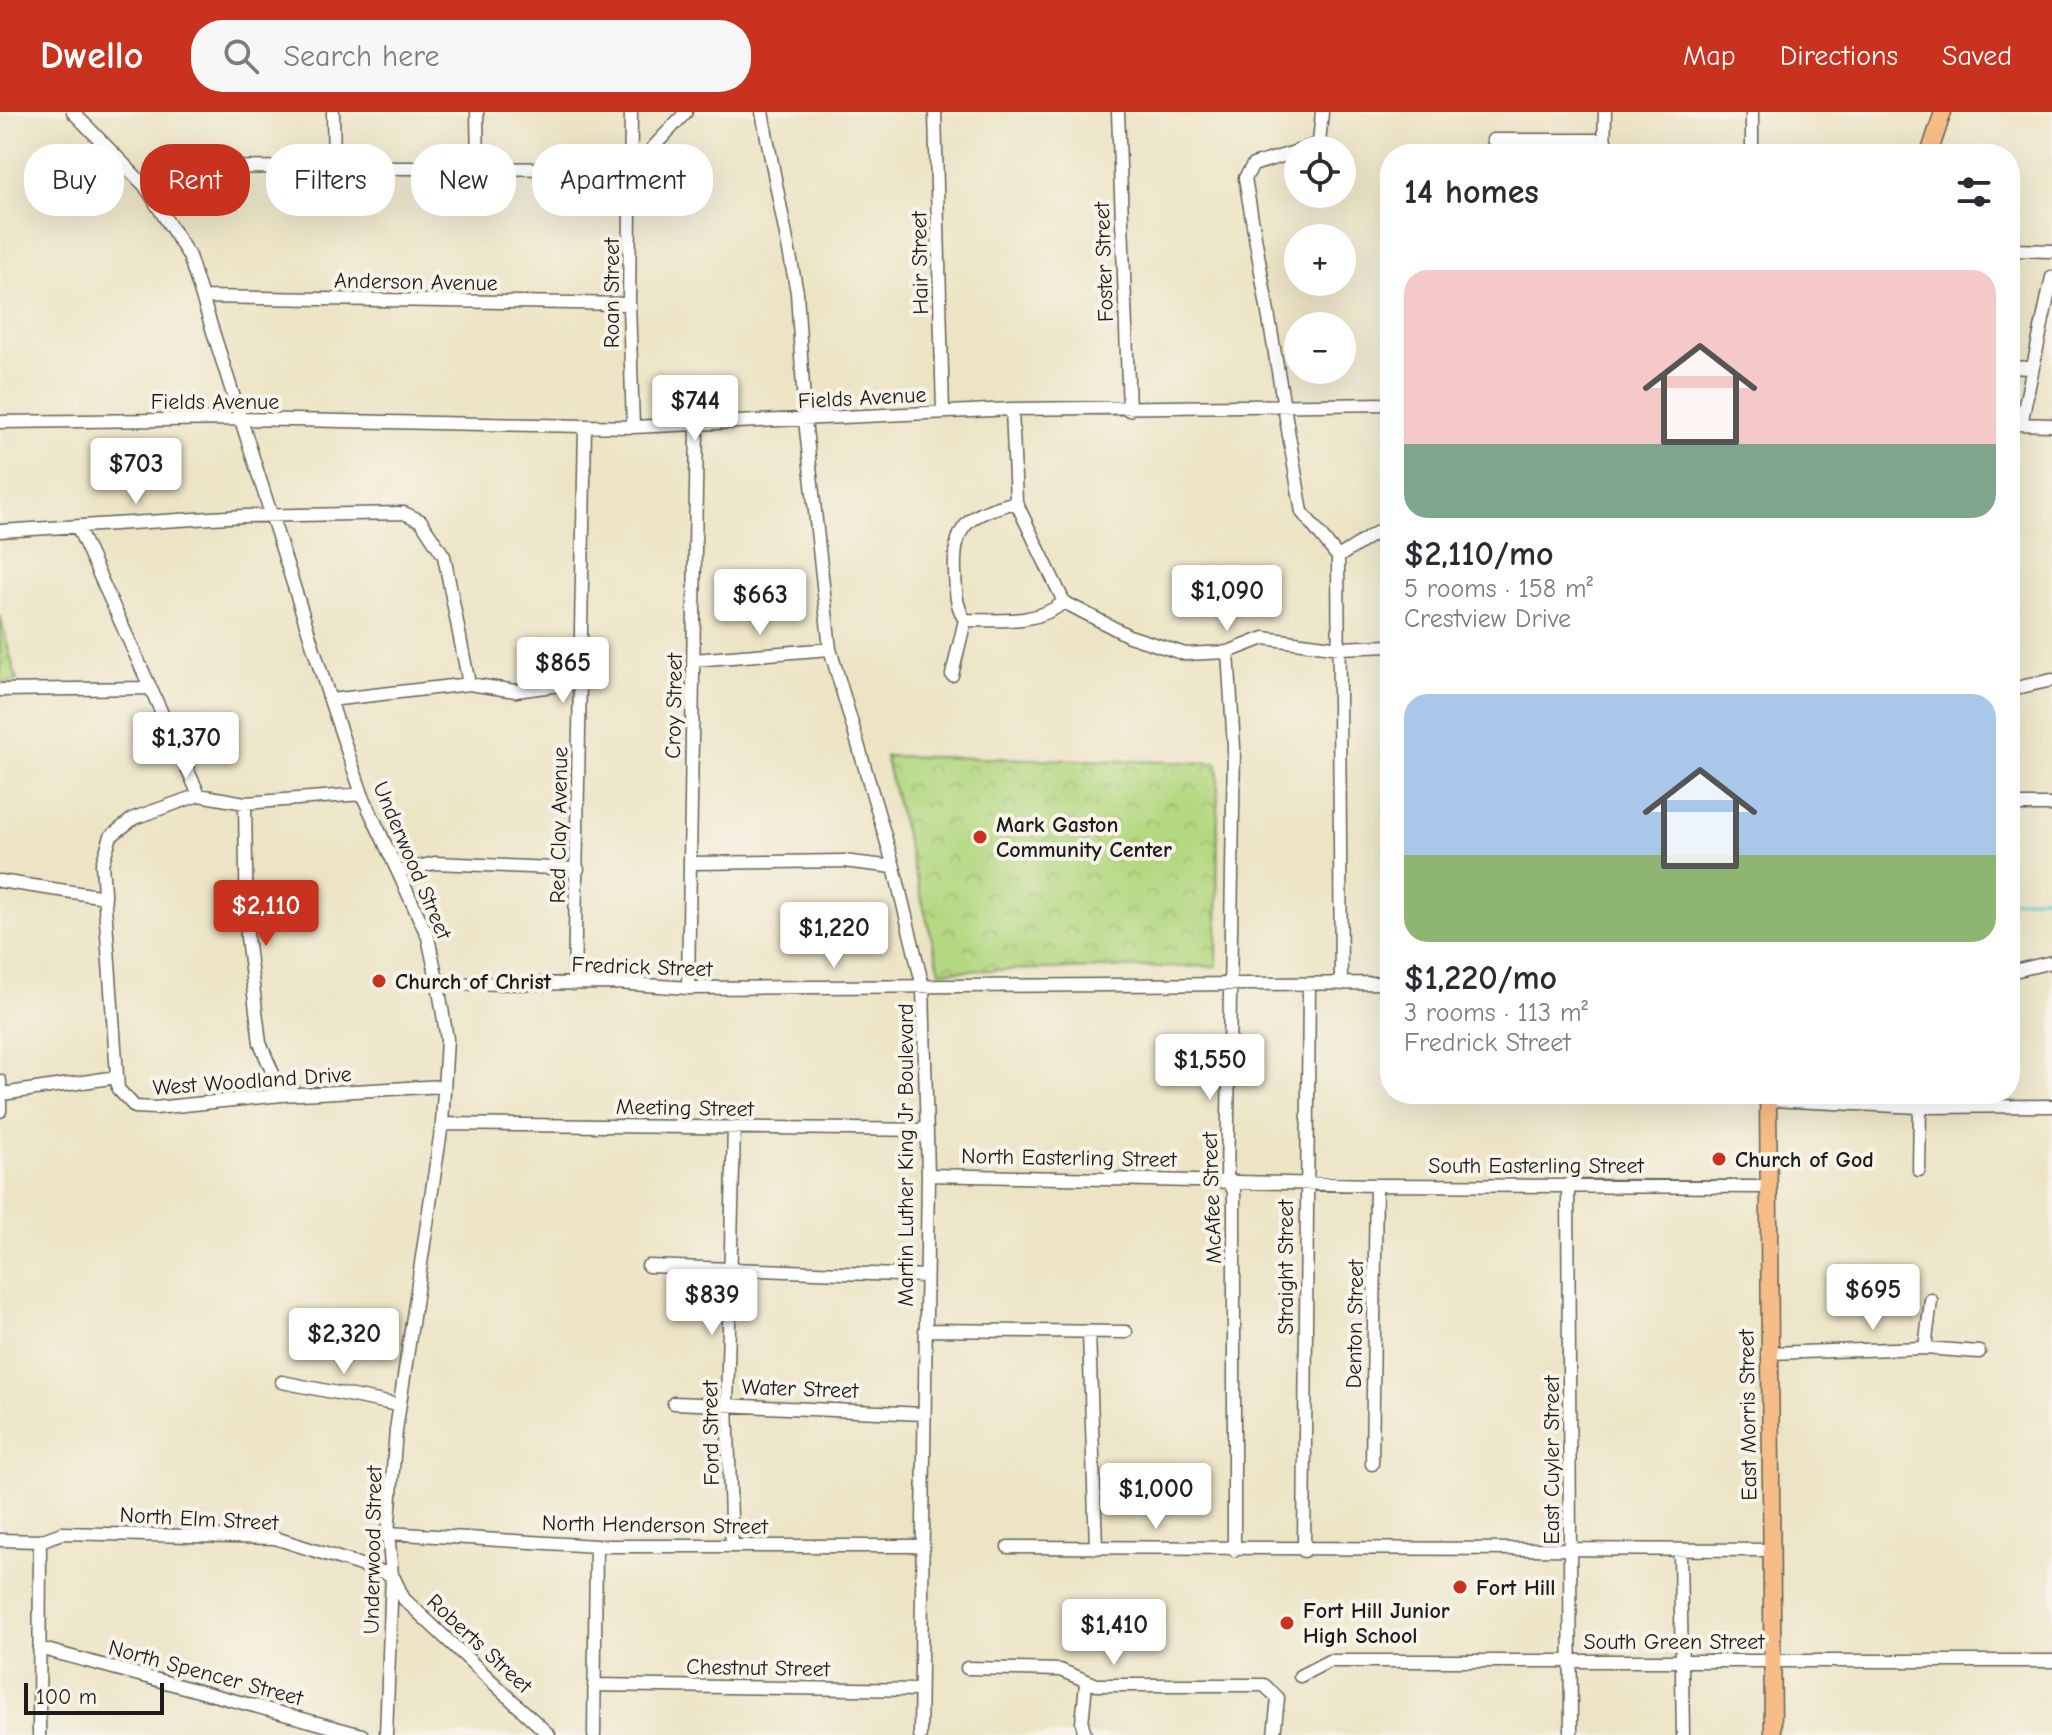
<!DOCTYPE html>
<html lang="en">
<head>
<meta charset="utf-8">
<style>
  body { margin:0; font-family:"Comic Neue",sans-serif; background:#f7f7f7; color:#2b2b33; height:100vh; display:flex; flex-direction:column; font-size:30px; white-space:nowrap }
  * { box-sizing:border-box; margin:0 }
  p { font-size:26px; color:#7c7c81 }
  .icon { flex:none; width:44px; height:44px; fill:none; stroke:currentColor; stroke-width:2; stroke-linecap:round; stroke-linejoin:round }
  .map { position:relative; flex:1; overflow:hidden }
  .drawer { position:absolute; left:1380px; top:32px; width:640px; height:960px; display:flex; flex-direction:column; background:#fff; border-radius:32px; box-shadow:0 8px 32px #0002 }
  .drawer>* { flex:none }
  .banner { position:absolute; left:24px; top:32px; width:760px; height:72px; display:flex; gap:16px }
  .tools { position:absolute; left:1284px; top:24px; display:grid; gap:16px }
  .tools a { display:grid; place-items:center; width:72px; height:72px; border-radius:50%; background:#fff; box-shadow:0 8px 32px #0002; font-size:40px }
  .scale { position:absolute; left:24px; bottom:20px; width:140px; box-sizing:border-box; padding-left:8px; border:4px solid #1c1c1c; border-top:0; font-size:22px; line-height:28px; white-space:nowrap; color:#1c1c1c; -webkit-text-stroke:6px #f7f3e8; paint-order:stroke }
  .price { position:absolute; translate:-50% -68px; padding:0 18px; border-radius:8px; background:#fff; color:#222; font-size:26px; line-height:52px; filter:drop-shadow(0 2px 4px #0008) }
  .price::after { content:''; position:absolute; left:50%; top:48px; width:24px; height:18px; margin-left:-12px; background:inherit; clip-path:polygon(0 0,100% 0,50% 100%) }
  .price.current { background:#c8321e; color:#fff }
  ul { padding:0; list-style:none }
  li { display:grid; align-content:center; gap:16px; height:424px; padding:0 24px }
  li span { display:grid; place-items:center; height:248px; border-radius:24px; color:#555 }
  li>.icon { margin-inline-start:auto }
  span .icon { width:144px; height:144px; fill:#fffc; stroke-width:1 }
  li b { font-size:34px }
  h2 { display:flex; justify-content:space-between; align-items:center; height:96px; padding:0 24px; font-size:34px }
  .chip { padding:0 28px; border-radius:32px; background:#fff; box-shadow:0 8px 32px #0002; font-size:28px; line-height:72px }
  .chip.current { background:#c8321e; color:#fff }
  header { display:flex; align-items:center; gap:48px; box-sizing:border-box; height:112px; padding:0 40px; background:#c8321e; color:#fff }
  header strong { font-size:38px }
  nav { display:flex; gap:44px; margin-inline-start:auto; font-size:28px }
  .search { width:560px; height:72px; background:#f7f7f7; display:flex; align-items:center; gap:20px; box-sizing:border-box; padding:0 28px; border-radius:32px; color:#7c7c81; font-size:30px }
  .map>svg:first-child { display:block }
  .park { fill:url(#park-crowns); stroke:#687a4e; stroke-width:2 }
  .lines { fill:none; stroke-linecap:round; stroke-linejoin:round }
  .stream { stroke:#5dcad5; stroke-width:3 }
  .minor-casing { stroke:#656257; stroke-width:15 }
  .major-casing { stroke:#656257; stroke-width:19 }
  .minor { stroke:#fff; stroke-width:12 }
  .major { stroke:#f7bd88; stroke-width:16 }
  .poi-dot { fill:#c8321e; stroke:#f7f3e8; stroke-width:3 }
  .labels { text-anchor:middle; stroke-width:8; stroke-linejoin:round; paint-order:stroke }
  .street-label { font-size:22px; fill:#1c1c1c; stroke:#f7f3e8 }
  .poi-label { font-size:22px; font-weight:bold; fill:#1c1c1c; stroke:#f7f3e8; text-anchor:start }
</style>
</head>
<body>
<header>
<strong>Dwello</strong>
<div class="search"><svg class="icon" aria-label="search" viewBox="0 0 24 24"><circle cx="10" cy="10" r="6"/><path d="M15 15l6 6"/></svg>Search here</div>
<nav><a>Map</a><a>Directions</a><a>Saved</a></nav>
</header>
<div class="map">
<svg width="2052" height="1623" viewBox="0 0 2052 1623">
  <defs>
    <pattern id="park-crowns" width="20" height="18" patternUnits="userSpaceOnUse" patternTransform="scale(2)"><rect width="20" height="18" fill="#b4d881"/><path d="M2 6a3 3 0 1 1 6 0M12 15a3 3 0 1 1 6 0" fill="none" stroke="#9ab96f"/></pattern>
  </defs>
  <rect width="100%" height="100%" fill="#f7f3e8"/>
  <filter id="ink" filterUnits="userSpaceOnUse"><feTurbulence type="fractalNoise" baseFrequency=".0125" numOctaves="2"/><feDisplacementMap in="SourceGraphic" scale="16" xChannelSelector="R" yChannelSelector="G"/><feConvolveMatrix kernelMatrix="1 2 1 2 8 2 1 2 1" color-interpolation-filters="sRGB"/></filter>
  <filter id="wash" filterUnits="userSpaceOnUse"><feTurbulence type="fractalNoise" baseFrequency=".006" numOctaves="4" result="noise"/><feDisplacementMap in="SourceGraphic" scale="32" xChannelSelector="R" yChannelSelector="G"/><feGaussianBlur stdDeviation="1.8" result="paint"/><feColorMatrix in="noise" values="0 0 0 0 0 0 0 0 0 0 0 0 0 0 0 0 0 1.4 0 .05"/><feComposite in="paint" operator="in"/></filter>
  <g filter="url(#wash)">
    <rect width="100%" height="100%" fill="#ece4c5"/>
    <!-- park -->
    <path class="park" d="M0,504L17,569L0,571Z
      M885,644L1218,651L1217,854L940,859Z"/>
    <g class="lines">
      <!-- stream -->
      <path class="stream" d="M2010,789L2052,784"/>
    </g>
  </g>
  <g filter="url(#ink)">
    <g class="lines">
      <!-- minor casing -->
      <g class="minor-casing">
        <path id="minor" d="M73,0L145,74L189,144L330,588L362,682L428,825L438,872L447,927L442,1012L396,1318L388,1421L392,1463L386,1623
          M333,0L334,53
          M477,0L478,56
          M631,0L629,192L633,315
          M762,0L797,180L805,308L830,537L894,755L923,875L928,1063L920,1623
          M935,0L943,300
          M1118,0L1129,298
          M1493,28H1605
          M1302,38L1319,31L1322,0
          M1298,39L1253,53L1245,66L1302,400L1338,445L1390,412
          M1604,42L1605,0
          M1752,42V0
          M145,74L177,55L633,57L686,0
          M2010,138L2052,139
          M203,185L629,192
          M2010,255L2030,256
          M1012,297L1016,390L1064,490
          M0,310L241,307L633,315L1012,297L1390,292
          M2010,312L2052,313
          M2021,312L2052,165
          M78,416L199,683
          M0,419L244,404L404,401L421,409L444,444L469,572L330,588
          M1338,445L1341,872
          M1064,490L1129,524L1185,542L1228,540L1264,526L1340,536L1390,534
          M965,508C955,492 956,479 955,460C953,410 971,402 1016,390
          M965,508C1000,508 1036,513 1064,490
          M1228,540L1234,635L1227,1068L1234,1079V1438
          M694,548L830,537
          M952,563L965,508
          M469,572L516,579L581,570
          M2016,576L2052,568
          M0,578L149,576
          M362,682L245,691L199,683L134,706L111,724L102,752L118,977L135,995L155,996L282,983L444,974
          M245,691L247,825L260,931L282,983
          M2010,693H2052
          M691,751L843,749L894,755
          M400,759L435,751L578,757
          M0,769L105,785
          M2010,860L2052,850
          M438,872L617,871L688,876L1390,871
          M574,872L585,315
          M688,876L697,313
          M0,969V999
          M2,982L117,965
          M1768,988L1920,995L2052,994
          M442,1012L927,1018
          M1919,1058L1920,995
          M928,1063L1376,1073L1767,1075
          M1568,1072L1571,1623
          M648,1154L926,1164
          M925,1218L1126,1220
          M1089,1220L1096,1436
          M1925,1236L1931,1188
          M1767,1241L1925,1236L1979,1240
          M282,1270L398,1293
          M674,1291L924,1302
          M1372,1352L1376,1073
          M388,1421L596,1434H922
          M0,1428L40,1429L62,1421L275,1426L392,1463
          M732,1434L727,1293L734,1016
          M1008,1435L1770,1438
          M1304,1439L1309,872
          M1680,1440L1683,1623
          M394,1466L404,1487L549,1623
          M39,1536L362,1623
          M967,1556L1060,1558L1097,1573H1264L1278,1586L1274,1623
          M1300,1564L1329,1549H2052
          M594,1573L920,1578
          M39,1623L40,1429
          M594,1623L596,1434
          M1085,1623L1082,1611L1086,1572"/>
      </g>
      <!-- major casing -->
      <g class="major-casing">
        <path id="major" d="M1929,42L1943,0
          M1768,982L1773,1623"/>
      </g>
      <!-- minor -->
      <use href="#minor" class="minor"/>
      <!-- major -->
      <use href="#major" class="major"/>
    </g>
  </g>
  <!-- markers -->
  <g class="poi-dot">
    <circle cx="980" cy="725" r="8"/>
    <circle cx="379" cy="869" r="8"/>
    <circle cx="1719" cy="1047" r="8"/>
    <circle cx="1460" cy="1475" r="8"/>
    <circle cx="1287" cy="1511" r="8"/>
  </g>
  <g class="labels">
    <!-- street labels -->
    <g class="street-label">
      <text transform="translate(1103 150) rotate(-92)" y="8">Foster Street</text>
      <text transform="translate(919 151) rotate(-91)" y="8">Hair Street</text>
      <text transform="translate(416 169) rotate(1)" y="8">Anderson Avenue</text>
      <text transform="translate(611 181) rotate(-90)" y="8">Roan Street</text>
      <text transform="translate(862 285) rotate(-3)" y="8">Fields Avenue</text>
      <text x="215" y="297">Fields Avenue</text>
      <text transform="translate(673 594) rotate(-89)" y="8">Croy Street</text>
      <text transform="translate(558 713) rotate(-89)" y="8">Red Clay Avenue</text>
      <text transform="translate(413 748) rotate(67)" y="8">Underwood Street</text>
      <text transform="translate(642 854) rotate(2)" y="8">Fredrick Street</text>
      <text transform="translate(252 968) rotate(-4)" y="8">West Woodland Drive</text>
      <text transform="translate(685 995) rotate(1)" y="8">Meeting Street</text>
      <text transform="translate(905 1043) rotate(-90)" y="8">Martin Luther King Jr Boulevard</text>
      <text transform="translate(1069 1045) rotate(1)" y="8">North Easterling Street</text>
      <text x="1536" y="1061">South Easterling Street</text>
      <text transform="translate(1211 1086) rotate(-92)" y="8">McAfee Street</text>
      <text transform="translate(1285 1155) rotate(-90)" y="8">Straight Street</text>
      <text transform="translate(1354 1212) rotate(-89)" y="8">Denton Street</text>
      <text transform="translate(800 1276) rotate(2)" y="8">Water Street</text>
      <text transform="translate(1747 1303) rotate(-91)" y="8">East Morris Street</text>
      <text transform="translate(710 1321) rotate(-91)" y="8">Ford Street</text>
      <text transform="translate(1551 1348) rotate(-90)" y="8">East Cuyler Street</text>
      <text transform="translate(199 1406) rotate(3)" y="8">North Elm Street</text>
      <text transform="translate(655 1412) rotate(1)" y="8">North Henderson Street</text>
      <text transform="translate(372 1438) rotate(-89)" y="8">Underwood Street</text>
      <text x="1674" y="1537">South Green Street</text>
      <text transform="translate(480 1531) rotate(43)" y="8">Roberts Street</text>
      <text transform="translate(758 1555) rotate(1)" y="8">Chestnut Street</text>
      <text transform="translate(206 1560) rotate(15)" y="8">North Spencer Street</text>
    </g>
    <!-- poi labels -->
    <g class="poi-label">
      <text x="996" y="720">Mark Gaston<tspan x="996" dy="25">Community Center</tspan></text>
      <text x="395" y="877">Church of Christ</text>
      <text x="1735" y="1055">Church of God</text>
      <text x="1476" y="1483">Fort Hill</text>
      <text x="1303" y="1506">Fort Hill Junior<tspan x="1303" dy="25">High School</tspan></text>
    </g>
  </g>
</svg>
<div class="tools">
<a><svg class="icon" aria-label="locate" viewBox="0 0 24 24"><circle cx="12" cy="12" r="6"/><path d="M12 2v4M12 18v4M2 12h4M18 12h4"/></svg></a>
<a>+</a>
<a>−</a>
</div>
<div class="scale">100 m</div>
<b class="price" style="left:695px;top:331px">$744</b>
<b class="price" style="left:136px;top:394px">$703</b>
<b class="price" style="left:1227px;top:521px">$1,090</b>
<b class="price" style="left:760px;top:525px">$663</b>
<b class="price" style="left:563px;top:593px">$865</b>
<b class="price" style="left:186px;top:668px">$1,370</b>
<b class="price current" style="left:266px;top:836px">$2,110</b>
<b class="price" style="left:834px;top:858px">$1,220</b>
<b class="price" style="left:1210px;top:990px">$1,550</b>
<b class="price" style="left:1873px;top:1220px">$695</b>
<b class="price" style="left:712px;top:1225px">$839</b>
<b class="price" style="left:344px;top:1264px">$2,320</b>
<b class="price" style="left:1156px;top:1419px">$1,000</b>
<b class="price" style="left:1114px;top:1555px">$1,410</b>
<div class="banner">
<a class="chip">Buy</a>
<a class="chip current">Rent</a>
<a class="chip">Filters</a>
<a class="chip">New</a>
<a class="chip">Apartment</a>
</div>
<section class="drawer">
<h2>14 homes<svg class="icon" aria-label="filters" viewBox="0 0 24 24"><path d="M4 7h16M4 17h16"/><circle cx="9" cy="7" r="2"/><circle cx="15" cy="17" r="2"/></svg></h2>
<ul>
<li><span style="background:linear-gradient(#f6c9c9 70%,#7fa58c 0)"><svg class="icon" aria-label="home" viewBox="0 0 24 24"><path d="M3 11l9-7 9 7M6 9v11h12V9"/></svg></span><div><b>$2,110/mo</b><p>5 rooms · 158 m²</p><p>Crestview Drive</p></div></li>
<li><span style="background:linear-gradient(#a9c7e8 65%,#8fb573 0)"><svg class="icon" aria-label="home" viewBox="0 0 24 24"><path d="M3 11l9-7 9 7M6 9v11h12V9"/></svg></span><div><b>$1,220/mo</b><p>3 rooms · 113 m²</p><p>Fredrick Street</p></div></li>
</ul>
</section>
</div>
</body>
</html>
